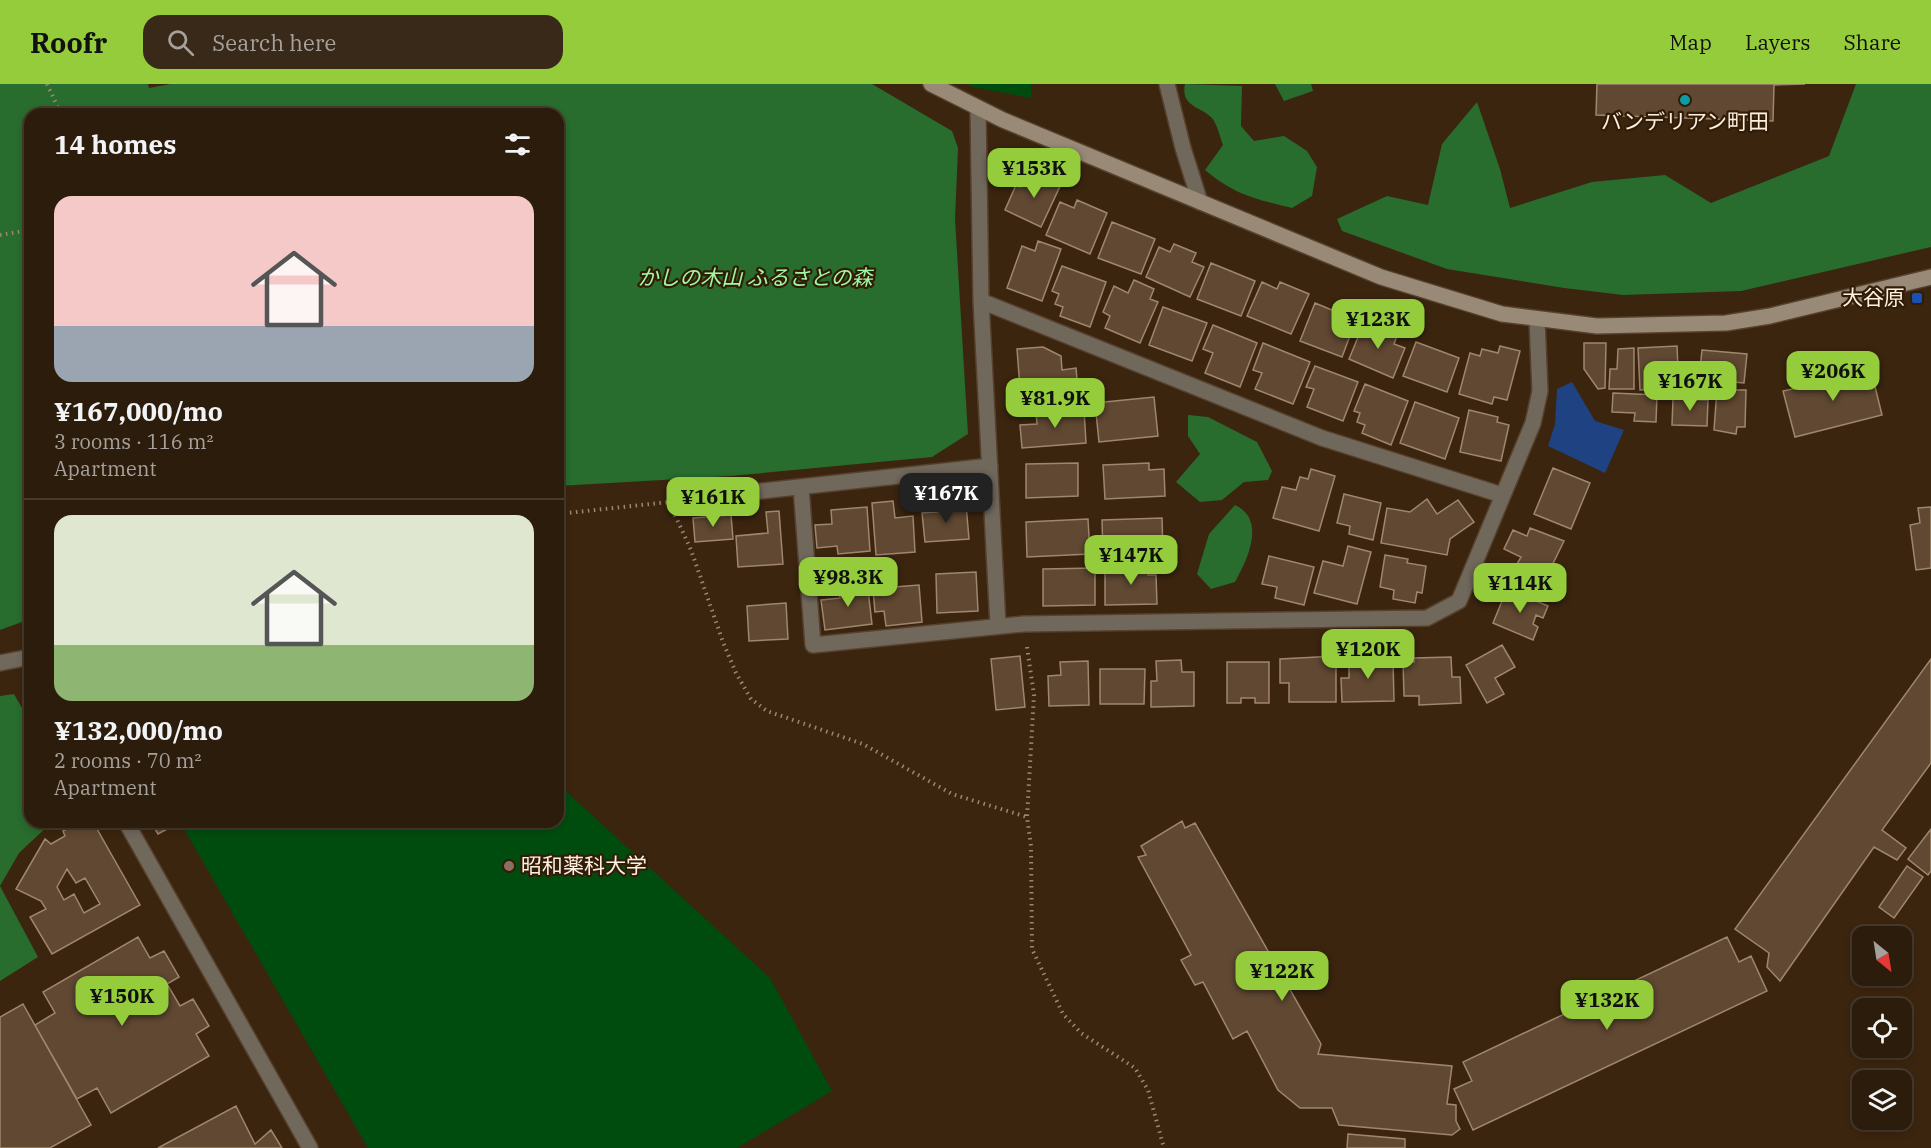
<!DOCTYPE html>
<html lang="en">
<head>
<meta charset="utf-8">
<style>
  body { margin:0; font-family:"IBM Plex Serif","Noto Sans JP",serif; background:#382919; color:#f1f3f6; height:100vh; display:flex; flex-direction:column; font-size:22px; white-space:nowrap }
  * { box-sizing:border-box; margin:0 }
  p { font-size:20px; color:#a6a19d }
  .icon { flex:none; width:33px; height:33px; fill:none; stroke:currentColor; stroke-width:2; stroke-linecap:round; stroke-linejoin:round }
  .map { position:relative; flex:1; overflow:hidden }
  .side { position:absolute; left:24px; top:24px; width:540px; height:720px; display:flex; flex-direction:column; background:#2c1c0b; border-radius:18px; box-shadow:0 3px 9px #0003,0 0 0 2px #483a2c }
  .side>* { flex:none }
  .needle { width:39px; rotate:150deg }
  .fabs { position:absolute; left:1852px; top:842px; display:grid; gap:12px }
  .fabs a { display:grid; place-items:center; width:60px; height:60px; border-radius:12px; background:#2c1c0b; box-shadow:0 3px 9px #0003,0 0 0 2px #483a2c; font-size:30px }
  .price { position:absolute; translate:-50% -51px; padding:0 14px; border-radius:12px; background:#95cc3b; color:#111; font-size:20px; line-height:39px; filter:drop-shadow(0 2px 3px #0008) }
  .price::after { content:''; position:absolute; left:50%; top:36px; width:18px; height:14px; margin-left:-9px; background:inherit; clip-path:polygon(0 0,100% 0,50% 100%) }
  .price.active { background:#222; color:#fff }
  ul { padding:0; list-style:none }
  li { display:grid; align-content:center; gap:12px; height:318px; padding:0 30px }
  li+li { border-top:2px solid #483a2c }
  li span { display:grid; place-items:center; height:186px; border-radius:18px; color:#555 }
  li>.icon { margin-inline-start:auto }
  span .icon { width:108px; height:108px; fill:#fffc; stroke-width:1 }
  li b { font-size:26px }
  h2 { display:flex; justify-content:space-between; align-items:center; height:72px; padding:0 30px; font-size:26px }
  header { display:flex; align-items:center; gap:36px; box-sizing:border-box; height:84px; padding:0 30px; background:#95cc3b; color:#111 }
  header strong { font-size:28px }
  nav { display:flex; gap:33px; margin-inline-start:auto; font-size:21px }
  .search { width:420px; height:54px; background:#382919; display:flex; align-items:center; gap:15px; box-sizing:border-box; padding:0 21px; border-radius:18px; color:#a6a19d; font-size:22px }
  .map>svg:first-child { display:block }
  .green { fill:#004c0f }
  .forest { fill:#286c2e }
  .water { fill:#1f4283 }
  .building { fill:#604832; stroke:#a0866d; stroke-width:1.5; fill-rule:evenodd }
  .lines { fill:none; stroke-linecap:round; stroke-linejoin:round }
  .lane-casing { stroke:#56412d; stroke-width:18 }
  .street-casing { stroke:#56412d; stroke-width:18 }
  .secondary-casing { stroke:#56412d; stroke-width:18 }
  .path { stroke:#9a8776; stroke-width:4; stroke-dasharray:1.5 4.5; stroke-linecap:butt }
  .lane { stroke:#71685c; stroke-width:15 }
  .street { stroke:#71685c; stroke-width:15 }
  .secondary { stroke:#988a77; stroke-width:15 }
  .culture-dot { fill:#0f9aa8; stroke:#311c06; stroke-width:2 }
  .transit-dot { fill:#1a4fb4; stroke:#311c06; stroke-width:2 }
  .education-dot { fill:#8d6e63; stroke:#311c06; stroke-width:2 }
  .labels { text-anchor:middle; stroke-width:4.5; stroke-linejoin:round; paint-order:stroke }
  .poi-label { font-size:21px; fill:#feefe2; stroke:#311c06 }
  .park-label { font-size:21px; font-style:italic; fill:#9ff9a2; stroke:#311c06 }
</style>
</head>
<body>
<header>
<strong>Roofr</strong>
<div class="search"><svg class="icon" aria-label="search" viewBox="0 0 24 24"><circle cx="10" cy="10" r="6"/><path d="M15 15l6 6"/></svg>Search here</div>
<nav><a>Map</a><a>Layers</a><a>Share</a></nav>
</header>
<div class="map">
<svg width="1931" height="1064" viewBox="0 0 1931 1064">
  <rect width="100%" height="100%" fill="#3b250f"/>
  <!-- green -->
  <path class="green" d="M968,0H1031V14L973,3Z
    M558,700L770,894L832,1007L737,1064H368L180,738H558Z"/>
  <!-- forest -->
  <path class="forest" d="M0,0H148L149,4L170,0H872L952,47L958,64L955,135L968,350L932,373L731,392L558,402V30H30V535L0,546Z
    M1185,0L1242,2L1241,42L1254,57L1284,52L1307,67L1317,83L1312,112L1292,124C1255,115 1235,111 1205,86L1223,61C1220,53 1217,40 1212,34C1202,23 1180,23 1185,0Z
    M1275,0H1311L1313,7L1284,17Z
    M1856,0H1931V163L1741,207L1623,211L1564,204L1447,185L1342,147L1337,135L1387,112L1428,121L1442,60L1477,18L1500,85L1510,124L1592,98L1665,91L1711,119L1829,72Z
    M1188,331L1208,333L1257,358L1272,387L1268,396L1244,398L1222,416L1200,418L1176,398L1200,370L1188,352Z
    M1235,421C1267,436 1247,476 1235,498L1211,505L1197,490L1209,450Z
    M14,610L30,638V738H52L19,769L0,802L38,873L0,897V612Z"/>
  <!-- water -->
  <path class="water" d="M1572,298L1595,337L1624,346L1605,389L1548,362L1555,340L1557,305Z"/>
  <!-- building -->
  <path class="building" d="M1597,0H1805L1774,1L1773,37L1596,31Z
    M1039,87L1062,98L1041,143L1005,126L1016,101L1020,103L1025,95L1033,99Z
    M1077,116L1107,129L1090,170L1046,151L1060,118L1074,124Z
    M1112,138L1155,155L1141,190L1098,174Z
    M1038,157L1061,165L1042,217L1007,204L1022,162L1035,167Z
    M1174,160L1196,169L1192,178L1204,183L1190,213L1146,193L1159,163L1170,168Z
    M1211,179L1255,197L1241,232L1197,215Z
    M1062,182L1106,198L1090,243L1060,232L1063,223L1055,220L1059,210L1052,207Z
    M1134,196L1154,205L1150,215L1158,218L1140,259L1105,244L1110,232L1103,228L1114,202L1128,209Z
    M1262,198L1277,205L1280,198L1309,210L1291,250L1247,232Z
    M1315,219L1356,236L1342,273L1300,257Z
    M1163,223L1207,239L1192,277L1149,261Z
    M1373,238L1398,249L1394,260L1405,264L1393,294L1349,275L1361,246L1368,249Z
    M1213,241L1257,259L1240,303L1205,289L1213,269L1203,265Z
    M1416,258L1459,274L1447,308L1403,292Z
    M1263,259L1310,278L1293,320L1255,305L1262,289L1253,286Z
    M1584,259H1606L1605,304L1598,305L1584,285Z
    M1500,262L1520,267L1507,316L1494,313L1492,320L1459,310L1470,269L1480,272L1482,265L1498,269Z
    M1677,262L1679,304L1640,306L1638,264Z
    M1043,263L1061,272L1062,286L1076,284L1078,307L1036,312V303L1020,304L1017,265Z
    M1634,264V305H1609L1610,285H1617L1618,265Z
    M1702,266L1747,270L1744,299L1699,295Z
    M1315,282L1358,298L1343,337L1307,323L1314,305L1306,303Z
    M1870,282L1882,331L1795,353L1783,307L1806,302L1805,298Z
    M1365,300L1408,317L1391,361L1362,349L1365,341L1357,338L1360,329L1354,327Z
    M1717,306H1746L1745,343H1737L1736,350L1714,346Z
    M1613,309L1657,311L1656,338L1634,337L1635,329L1612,328Z
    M1154,313L1158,352L1099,358L1095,319Z
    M1673,315L1708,316L1707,342L1672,341Z
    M1415,318L1459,334L1445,375L1400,359Z
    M1084,325L1086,359L1022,364L1020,341L1037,340L1036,329Z
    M1469,326L1498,333L1497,338L1509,341L1501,377L1460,368Z
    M1078,379V412L1026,414V380Z
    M1149,379V386L1164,385L1165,412L1105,415L1103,381Z
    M1553,384L1590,399L1571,445L1534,430Z
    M1311,385L1335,392L1319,447L1273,434L1282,403L1296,406L1300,393L1308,395Z
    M1344,410L1381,419L1373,456L1349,450L1350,442L1337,439Z
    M1427,415L1437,430L1458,416L1474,438L1450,455L1447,471L1381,459L1387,424L1410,428Z
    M893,417L895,434L913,432L915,468L876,471L872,419Z
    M966,420L969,455L925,458L922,429L937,428V423Z
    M867,423L870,467L838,470L837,462L817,464L815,441L832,440L831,426Z
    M1931,423V484L1916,486L1910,441L1920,439L1918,424Z
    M779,427L783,480L738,483L736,452L768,449L766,428Z
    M731,431L733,455L695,458L693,434Z
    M1162,434L1163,467L1103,469L1102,436Z
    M1088,435L1090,470L1027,473L1026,438Z
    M1530,444L1564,457L1544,498L1517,480L1521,473L1504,465L1513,446L1527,452Z
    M1348,462L1371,468L1357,520L1314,509L1323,477L1343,482Z
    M1385,471L1408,475L1407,479L1426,482L1422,509L1417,508L1415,519L1393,515L1394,506L1380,503Z
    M1269,472L1314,483L1304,521L1275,514L1277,503L1262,500Z
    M1148,479V491H1156L1157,520L1105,521V489H1118L1117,480Z
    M893,481L894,503L919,501L922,538L886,542L884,527L875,528L871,483Z
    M1095,484V521L1043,522V485Z
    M976,488L978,527L937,529L936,490Z
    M867,497L872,540L825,546L821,516L840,514L839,507L850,505V499Z
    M1507,505L1548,522L1543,534L1536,531L1533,540L1538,543L1533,556L1493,539Z
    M786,519L788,555L749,557L747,522Z
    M1502,561L1515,583L1495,594L1504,610L1487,619L1466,581Z
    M1375,570V577H1393L1394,617L1342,618L1341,594H1349V571Z
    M1020,572L1025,623L996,626L991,575Z
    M1336,572V618H1289V599H1280V575Z
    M1451,573L1452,593H1460L1461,619L1419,621V612H1404L1403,578H1414V574Z
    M1931,575V679L1882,746L1906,764L1897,776L1874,763L1780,897L1767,883L1769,869L1735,845Z
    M1181,576L1182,588H1194V622L1151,623V597H1157L1156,577Z
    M1088,577L1089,621L1049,622L1048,592L1061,591L1060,578Z
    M1227,578H1269V619H1255V614H1241V619H1227Z
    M1100,585H1145L1144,620H1100Z
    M1182,737L1185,744L1195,739L1321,960L1318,970L1452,982L1447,1020L1456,1021V1037L1460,1045L1452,1051L1339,1041L1332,1024H1300L1278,1006L1247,947L1233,955L1203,898L1195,901L1181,876L1191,871L1138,773L1146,771L1141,762Z
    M79,738H93L140,821L52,870L30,833L46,825L41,817L16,805L45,755L51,760L65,752L63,747ZM67,785L76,799L85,794L100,820L84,829L74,810L64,816L57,803Z
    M151,738H180L158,750Z
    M1931,745V787L1928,791L1908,775Z
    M1907,782L1923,793L1894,834L1879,823Z
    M138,853L150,874L164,867L179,893L167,900L180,922L193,915L209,942L196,950L209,972L111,1029L97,1004L77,1015L35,941L55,929L43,908Z
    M1727,853L1739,878L1751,872L1767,907L1473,1046L1454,1005L1472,997L1463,978Z
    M23,920L91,1041L50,1064H0V933Z
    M236,1022L255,1060L271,1046L282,1064H158Z
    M1348,1050L1405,1055V1064H1347Z"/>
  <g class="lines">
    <!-- lane casing -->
    <g class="lane-casing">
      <path id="lane" d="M1167,0L1183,64L1200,118
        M126,738L310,1064"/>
    </g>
    <!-- street casing -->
    <g class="street-casing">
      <path id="street" d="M978,25L981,217L998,542
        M981,217L1322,354L1502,411
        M801,403L813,561L1023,540L1427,534L1459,517L1533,339L1540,307L1537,236
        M725,411L990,382
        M0,579L30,573"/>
    </g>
    <!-- secondary casing -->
    <g class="secondary-casing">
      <path id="secondary" d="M931,0L1003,36L1381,193L1502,230L1597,242L1726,239L1770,232L1931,193"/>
    </g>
    <!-- path -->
    <path class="path" d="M47,0L61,30
      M0,151L30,146
      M669,418L703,414
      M558,430L669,418L691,466L723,558L736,589L751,615L767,627L863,660L952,710L1027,733
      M1027,563L1034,611L1027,733L1031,762L1032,865L1063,930L1081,949L1135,984L1148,1006L1164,1064"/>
    <!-- lane -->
    <use href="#lane" class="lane"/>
    <!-- street -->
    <use href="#street" class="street"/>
    <!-- secondary -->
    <use href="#secondary" class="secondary"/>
  </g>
  <!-- markers -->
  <circle class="culture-dot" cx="1685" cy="16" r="6"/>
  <rect class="transit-dot" x="1911" y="208" width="12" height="12" rx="3"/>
  <circle class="education-dot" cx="509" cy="782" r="6"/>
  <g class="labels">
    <!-- poi labels -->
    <g class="poi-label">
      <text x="1685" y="45">バンデリアン町田</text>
      <text x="1905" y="221" text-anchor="end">大谷原</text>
      <text x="521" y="789" text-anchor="start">昭和薬科大学</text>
    </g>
    <!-- park labels -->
    <g class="park-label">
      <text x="755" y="201">かしの木山 ふるさとの森</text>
    </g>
  </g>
</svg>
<div class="fabs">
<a><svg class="needle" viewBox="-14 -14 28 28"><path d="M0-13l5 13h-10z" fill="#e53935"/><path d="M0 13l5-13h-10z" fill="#a6a19d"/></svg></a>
<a><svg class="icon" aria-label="locate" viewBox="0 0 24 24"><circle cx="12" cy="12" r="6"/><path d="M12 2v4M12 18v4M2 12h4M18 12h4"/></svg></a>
<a><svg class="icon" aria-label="layers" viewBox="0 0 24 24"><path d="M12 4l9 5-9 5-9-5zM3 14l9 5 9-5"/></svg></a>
</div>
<b class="price" style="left:1034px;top:115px">¥153K</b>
<b class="price" style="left:1378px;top:266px">¥123K</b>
<b class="price" style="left:1833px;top:318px">¥206K</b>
<b class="price" style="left:1690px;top:328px">¥167K</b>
<b class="price" style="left:1055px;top:345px">¥81.9K</b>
<b class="price active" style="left:946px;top:440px">¥167K</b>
<b class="price" style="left:713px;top:444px">¥161K</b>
<b class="price" style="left:1131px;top:502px">¥147K</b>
<b class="price" style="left:848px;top:524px">¥98.3K</b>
<b class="price" style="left:1520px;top:530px">¥114K</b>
<b class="price" style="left:1368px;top:596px">¥120K</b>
<b class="price" style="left:1282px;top:918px">¥122K</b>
<b class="price" style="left:122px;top:943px">¥150K</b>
<b class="price" style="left:1607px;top:947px">¥132K</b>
<section class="side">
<h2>14 homes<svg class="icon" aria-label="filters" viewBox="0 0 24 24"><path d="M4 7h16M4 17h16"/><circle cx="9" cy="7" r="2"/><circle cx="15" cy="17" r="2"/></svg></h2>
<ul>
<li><span style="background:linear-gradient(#f6c9c9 70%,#9aa5b1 0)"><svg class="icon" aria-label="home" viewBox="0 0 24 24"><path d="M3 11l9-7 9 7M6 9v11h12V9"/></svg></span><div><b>¥167,000/mo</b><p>3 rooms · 116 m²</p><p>Apartment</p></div></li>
<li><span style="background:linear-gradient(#dfe7d0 70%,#8fb573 0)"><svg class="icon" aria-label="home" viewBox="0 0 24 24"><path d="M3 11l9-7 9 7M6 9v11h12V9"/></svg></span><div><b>¥132,000/mo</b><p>2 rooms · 70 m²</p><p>Apartment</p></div></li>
</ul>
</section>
</div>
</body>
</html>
